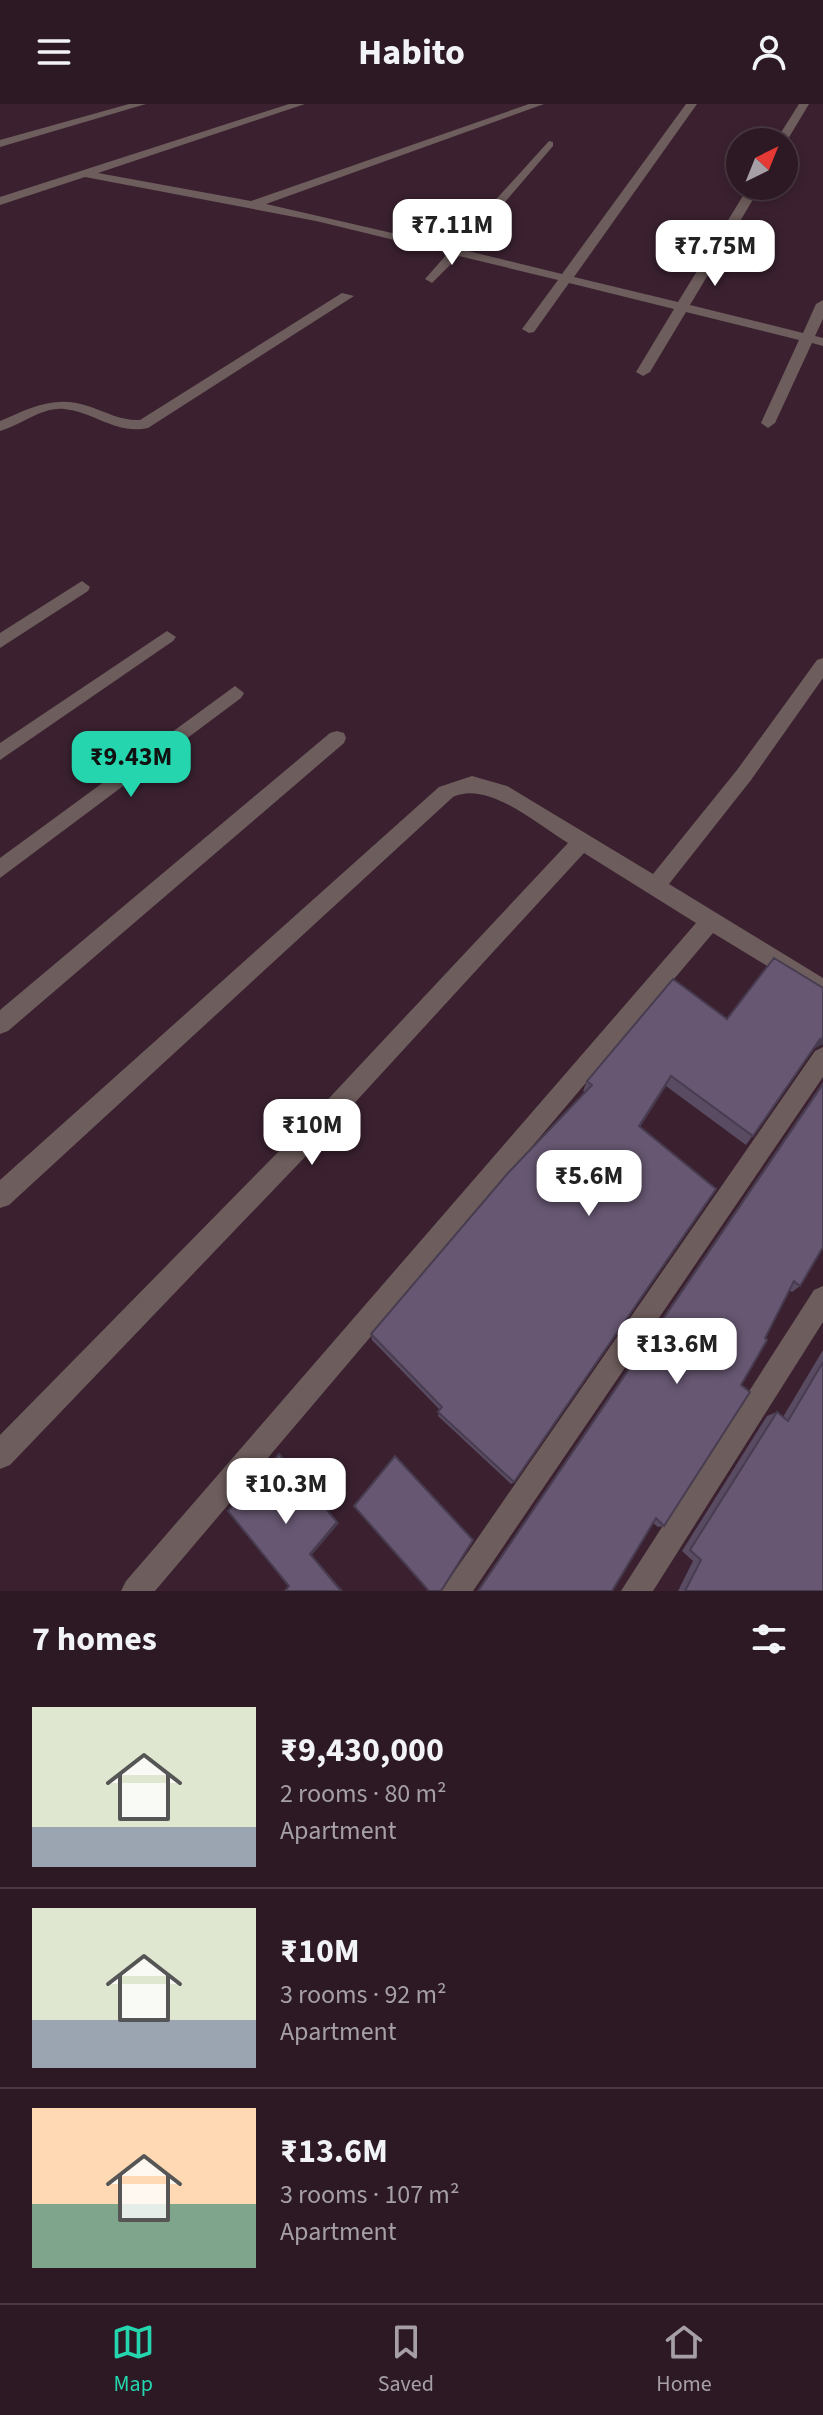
<!DOCTYPE html>
<html lang="en">
<head>
<meta charset="utf-8">
<style>
  body { margin:0; font-family:"Source Sans 3",sans-serif; background:#34222c; color:#f1f3f6; height:100vh; display:flex; flex-direction:column; font-size:30px; white-space:nowrap }
  * { box-sizing:border-box; margin:0 }
  p { font-size:26px; color:#a6a0a6 }
  .icon { flex:none; width:44px; height:44px; fill:none; stroke:currentColor; stroke-width:2; stroke-linecap:round; stroke-linejoin:round }
  .map { position:relative; height:1487px; overflow:hidden }
  .side { display:flex; flex-direction:column; background:#2c1924; flex:1 }
  .side>* { flex:none }
  .needle { width:52px; rotate:43deg }
  .tools { position:absolute; left:726px; top:24px; display:grid; gap:16px }
  .tools a { display:grid; place-items:center; width:72px; height:72px; border-radius:50%; background:#2c1924; box-shadow:0 4px 12px #0003,0 0 0 2px #483841; font-size:40px }
  .price { position:absolute; translate:-50% -68px; padding:0 18px; border-radius:16px; background:#fff; color:#222; font-size:26px; line-height:52px; filter:drop-shadow(0 2px 4px #0008) }
  .price::after { content:''; position:absolute; left:50%; top:48px; width:24px; height:18px; margin-left:-12px; background:inherit; clip-path:polygon(0 0,100% 0,50% 100%) }
  .price.active { background:#24d5ae; color:#111 }
  ul { padding:0; list-style:none }
  li { display:flex; align-items:center; gap:24px; height:200px; padding:0 32px }
  li+li { border-top:2px solid #483841 }
  li span { display:grid; place-items:center; flex:none; width:224px; height:160px; border-radius:0px; color:#555 }
  li>.icon { margin-inline-start:auto }
  span .icon { width:96px; height:96px; fill:#fffc; stroke-width:1 }
  li b { font-size:34px }
  h2 { display:flex; justify-content:space-between; align-items:center; height:96px; padding:0 32px; font-size:34px }
  header { display:flex; justify-content:space-between; align-items:center; height:104px; padding:0 32px; background:#2c1924; font-size:36px; font-weight:700 }
  .tab-bar { display:flex; justify-content:space-around; align-items:center; height:112px; border-top:2px solid #483841; background:#2c1924; font-size:22px; color:#a6a0a6 }
  .tab-bar a { display:grid; justify-items:center; gap:4px }
  .tab-bar .active { color:#24d5ae }
  .map>svg:first-child { display:block }
  .lines { fill:none; stroke-linecap:round; stroke-linejoin:round }
  .minor { fill:#6d5d5c; fill-rule:evenodd }
  .wall { fill:#594b62 }
  .shaded-wall { fill:#483d50 }
  .building { fill:#675772; stroke:#483d50; stroke-width:2 }
</style>
</head>
<body>
<header><svg class="icon" aria-label="menu" viewBox="0 0 24 24"><path d="M4 6h16M4 12h16M4 18h16"/></svg>Habito<svg class="icon" aria-label="person" viewBox="0 0 24 24"><circle cx="12" cy="8" r="4"/><path d="M4 21q1-7 8-7t8 7"/></svg></header>
<div class="map">
<svg width="823" height="1487" viewBox="0 0 823 1487">
  <rect width="100%" height="100%" fill="#3b2130"/>
  <g class="lines">
    <!-- minor -->
    <path class="minor" d="M129,0H146L0,43V36Z
      M289,0H305L98,69L251,97L529,0H544L266,100L453,143L549,37L553,38V42L464,146L562,170L686,0H697L574,173L678,198L749,82H761L690,201L803,229L816,200L823,196V215L815,232L823,234V242L812,239L775,319L768,324L761,319L799,236L686,208L650,268L643,272L636,268L674,205L569,179L534,228L529,229L522,225L558,176L459,152L432,179L425,175L448,149L316,117L85,73L0,101V93Z
      M799,0H809L785,40L775,38Z
      M342,189L354,192L148,324C117,331 94,308 64,305C41,303 22,321 0,327V317C32,303 56,290 91,303C108,309 122,317 140,316Z
      M82,477L90,483L88,487L0,544V529Z
      M167,527L176,533L173,537L0,656V639Z
      M823,554V574L751,676L669,780L823,874V896L713,829L155,1487H121L126,1477L696,819L584,749L304,1054L10,1361L0,1365V1331L288,1038L568,739C538,721 488,676 453,693L9,1101L0,1104V1076L439,683L472,672L507,682L653,770L737,666L817,556Z
      M235,582L244,589L241,594L0,774V754Z
      M337,627L344,629L346,634L344,639L8,927L0,930V906L330,629Z
      M823,943V973L473,1487H441L815,947Z
      M823,1182V1218L653,1487H621L814,1186Z"/>
  </g>
  <!-- wall -->
  <path class="wall" d="M727,915L813,945L746,1041L666,982L640,1023L514,1378L511,1380L438,1312L440,1306L372,1236L371,1230L585,988L583,987L587,977Z
    M823,978V1132L800,1182L792,1188L789,1186L741,1281L664,1422L658,1423L653,1419L612,1487H477Z
    M823,1246V1487H678L693,1457L682,1447L767,1312L777,1308L783,1313Z"/>
  <!-- shaded-wall -->
  <path class="shaded-wall" d="M823,934V940L813,945L820,935Z
    M671,972L666,982L635,1031L639,1022Z
    M279,1350L339,1419L312,1451L343,1487H341L310,1450Z"/>
  <!-- building -->
  <path class="building" d="M774,854L823,884V934L820,935L753,1032L671,972L639,1022L716,1085L514,1378L438,1308L442,1303L371,1230L508,1069L592,981L587,977L673,875L727,915Z
    M823,980V1143L800,1182L794,1177L765,1234L767,1236L741,1281L750,1288L664,1422L656,1414L612,1487H478Z
    M823,1258V1487H685L701,1456L690,1446L777,1308L788,1317Z
    M279,1350L337,1418L310,1450L341,1487H285L289,1482L228,1407Z
    M395,1352L473,1436L441,1487H429L354,1402Z"/>
</svg>
<div class="tools">
<a><svg class="needle" viewBox="-14 -14 28 28"><path d="M0-13l5 13h-10z" fill="#e53935"/><path d="M0 13l5-13h-10z" fill="#a6a0a6"/></svg></a>
</div>
<b class="price" style="left:452px;top:163px">₹7.11M</b>
<b class="price" style="left:715px;top:184px">₹7.75M</b>
<b class="price active" style="left:131px;top:695px">₹9.43M</b>
<b class="price" style="left:312px;top:1063px">₹10M</b>
<b class="price" style="left:589px;top:1114px">₹5.6M</b>
<b class="price" style="left:677px;top:1282px">₹13.6M</b>
<b class="price" style="left:286px;top:1422px">₹10.3M</b>
</div>
<section class="side">
<h2>7 homes<svg class="icon" aria-label="filters" viewBox="0 0 24 24"><path d="M4 7h16M4 17h16"/><circle cx="9" cy="7" r="2"/><circle cx="15" cy="17" r="2"/></svg></h2>
<ul>
<li><span style="background:linear-gradient(#dfe7d0 75%,#9aa5b1 0)"><svg class="icon" aria-label="home" viewBox="0 0 24 24"><path d="M3 11l9-7 9 7M6 9v11h12V9"/></svg></span><div><b>₹9,430,000</b><p>2 rooms · 80 m²</p><p>Apartment</p></div></li>
<li><span style="background:linear-gradient(#dfe7d0 70%,#9aa5b1 0)"><svg class="icon" aria-label="home" viewBox="0 0 24 24"><path d="M3 11l9-7 9 7M6 9v11h12V9"/></svg></span><div><b>₹10M</b><p>3 rooms · 92 m²</p><p>Apartment</p></div></li>
<li><span style="background:linear-gradient(#ffd9b3 60%,#7fa58c 0)"><svg class="icon" aria-label="home" viewBox="0 0 24 24"><path d="M3 11l9-7 9 7M6 9v11h12V9"/></svg></span><div><b>₹13.6M</b><p>3 rooms · 107 m²</p><p>Apartment</p></div></li>
</ul>
</section>
<nav class="tab-bar">
<a class="active"><svg class="icon" aria-label="map" viewBox="0 0 24 24"><path d="M3 6l6-2 6 2 6-2v14l-6 2-6-2-6 2zM9 4v14M15 6v14"/></svg>Map</a>
<a><svg class="icon" aria-label="saved" viewBox="0 0 24 24"><path d="M7 4h10v16l-5-4-5 4z"/></svg>Saved</a>
<a><svg class="icon" aria-label="home" viewBox="0 0 24 24"><path d="M3 11l9-7 9 7M6 9v11h12V9"/></svg>Home</a>
</nav>
</body>
</html>
